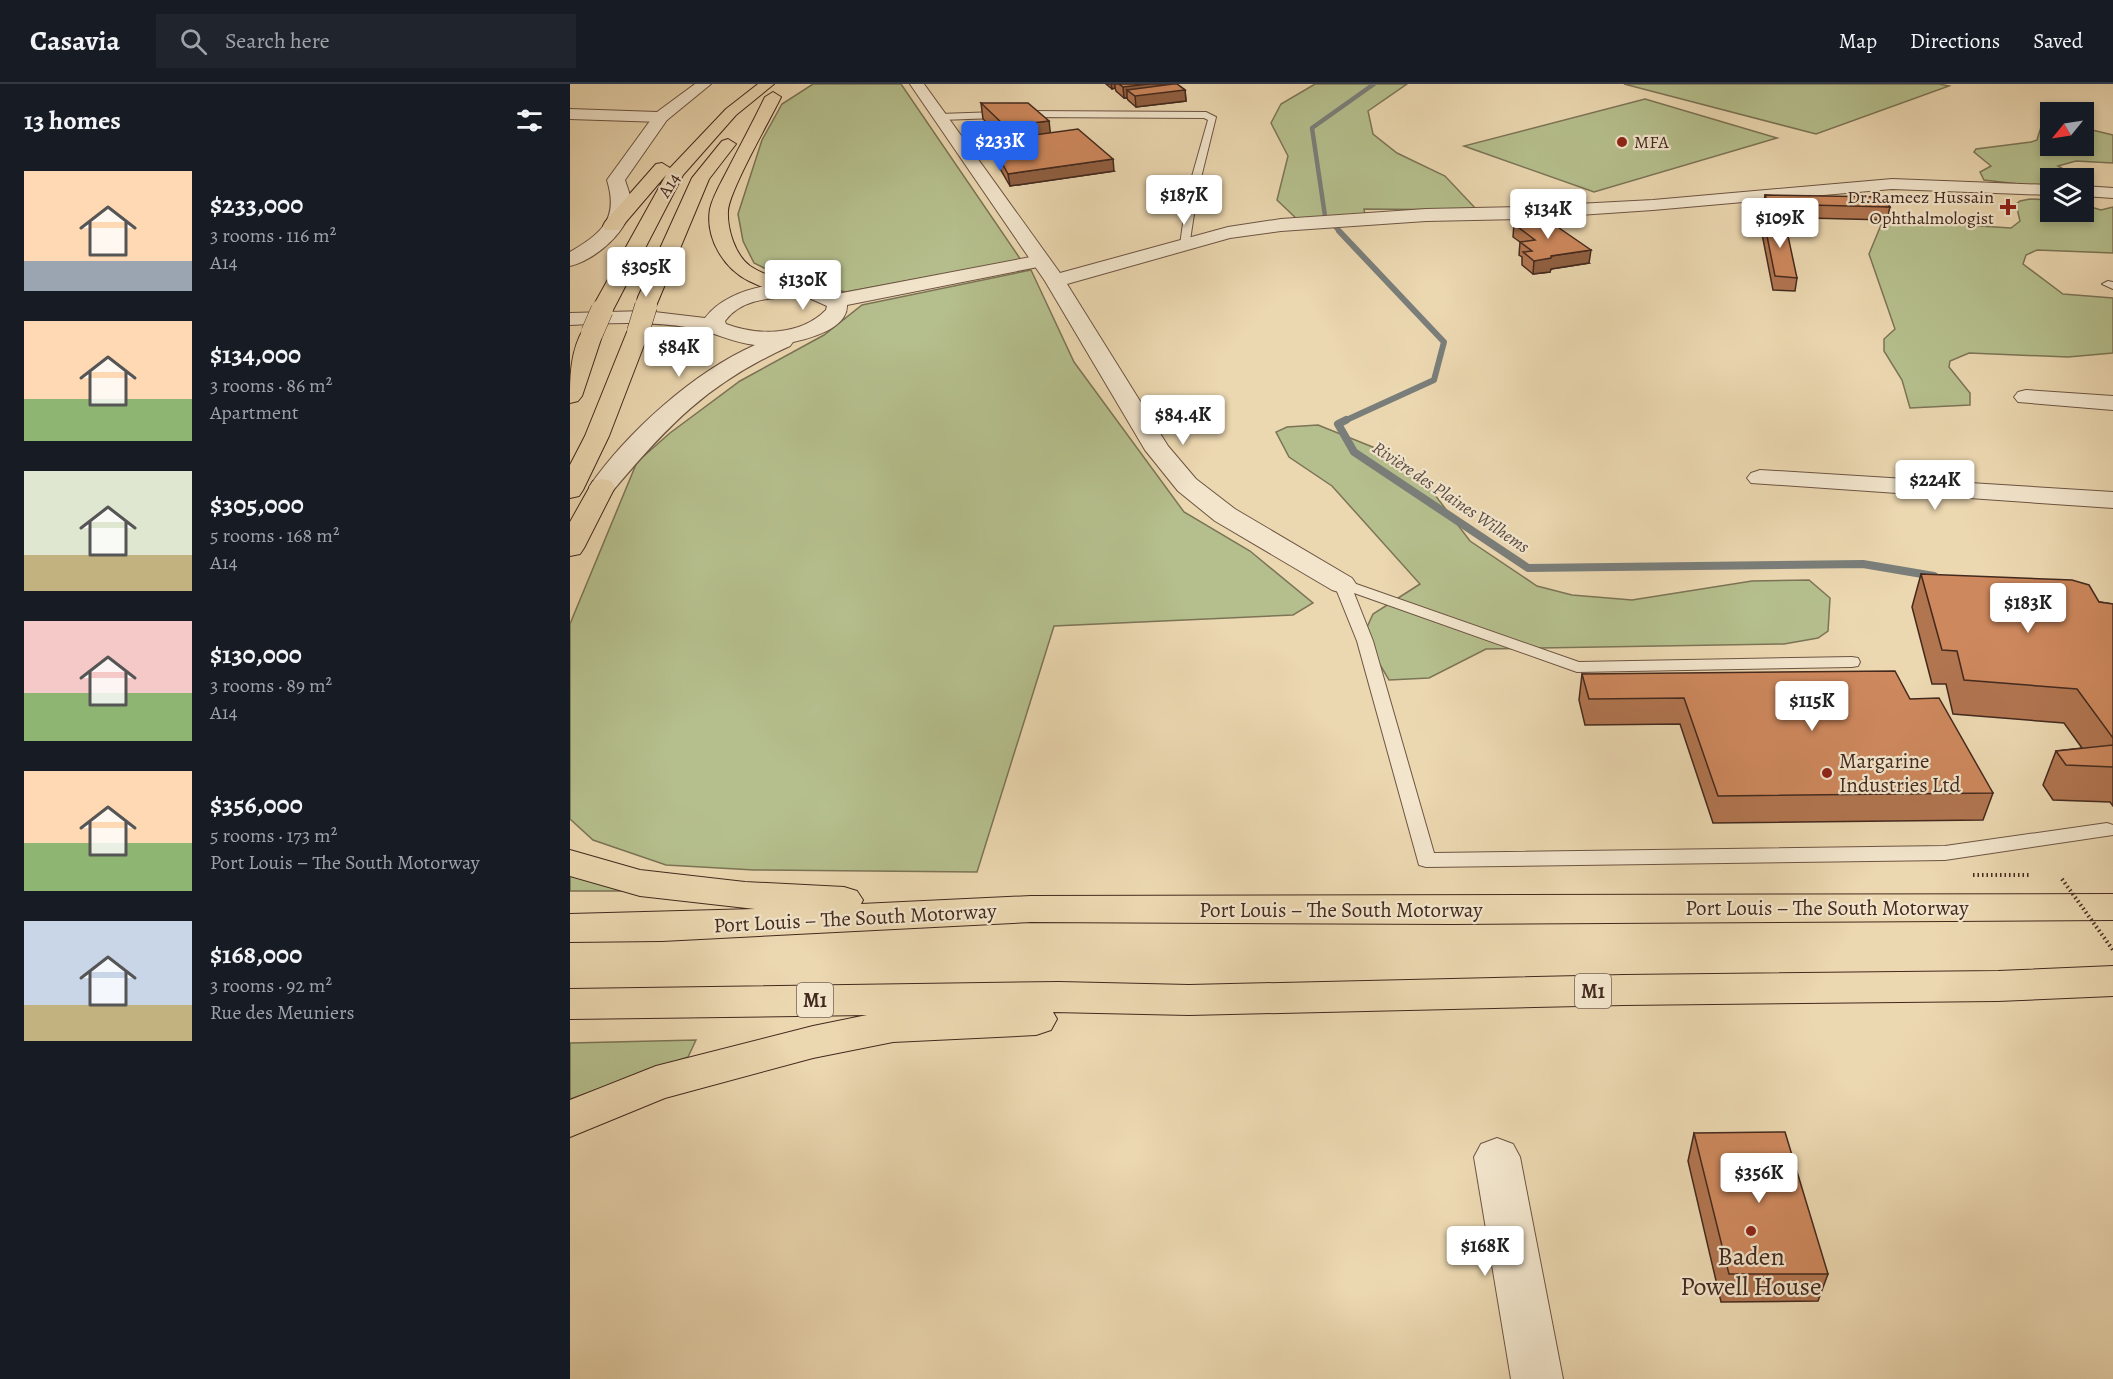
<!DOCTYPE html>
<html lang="en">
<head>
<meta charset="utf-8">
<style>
  body { margin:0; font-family:Alegreya,serif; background:#20242c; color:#f1f3f6; height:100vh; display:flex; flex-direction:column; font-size:22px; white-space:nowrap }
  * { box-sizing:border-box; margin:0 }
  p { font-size:20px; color:#9ea1a6 }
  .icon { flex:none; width:33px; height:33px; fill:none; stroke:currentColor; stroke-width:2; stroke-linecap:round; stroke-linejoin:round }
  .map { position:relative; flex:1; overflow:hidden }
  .details { display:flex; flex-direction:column; background:#171b24; width:570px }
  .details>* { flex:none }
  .needle { width:39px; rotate:240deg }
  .buttons { position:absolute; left:1470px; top:18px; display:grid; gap:12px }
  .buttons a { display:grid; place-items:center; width:54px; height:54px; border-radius:0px; background:#171b24; box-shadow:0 3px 9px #0003; font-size:30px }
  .price { position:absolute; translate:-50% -51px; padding:0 14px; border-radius:6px; background:#fff; color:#222; font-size:20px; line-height:39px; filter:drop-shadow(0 2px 3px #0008) }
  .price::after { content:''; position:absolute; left:50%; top:36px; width:18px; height:14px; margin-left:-9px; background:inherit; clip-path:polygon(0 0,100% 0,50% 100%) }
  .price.active { background:#2563eb; color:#fff }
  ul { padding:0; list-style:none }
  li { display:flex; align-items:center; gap:18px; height:150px; padding:0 24px }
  li span { display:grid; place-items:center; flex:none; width:168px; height:120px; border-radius:0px; color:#555 }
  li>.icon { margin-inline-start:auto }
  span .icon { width:72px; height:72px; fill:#fffc; stroke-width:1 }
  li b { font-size:26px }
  h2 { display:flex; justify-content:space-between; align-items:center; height:72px; padding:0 24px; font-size:26px }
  header { display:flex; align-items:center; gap:36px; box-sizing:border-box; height:84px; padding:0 30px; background:#171b24; border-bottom:2px solid #363941 }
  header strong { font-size:28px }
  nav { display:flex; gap:33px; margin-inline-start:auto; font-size:21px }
  .search { width:420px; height:54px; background:#20242c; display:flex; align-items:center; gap:15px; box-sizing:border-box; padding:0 21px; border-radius:0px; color:#9ea1a6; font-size:22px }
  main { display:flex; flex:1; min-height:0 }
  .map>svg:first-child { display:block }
  .green { fill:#b5bf8d; stroke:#7c7456; stroke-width:1.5 }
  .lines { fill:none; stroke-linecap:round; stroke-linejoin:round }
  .stream-far2 { stroke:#7a7e7a; stroke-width:4.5 }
  .stream-far1 { stroke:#7a7e7a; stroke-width:6 }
  .stream { stroke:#7a7e7a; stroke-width:8 }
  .service-casing { stroke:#6d5442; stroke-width:2 }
  .minor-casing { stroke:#6d5442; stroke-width:2 }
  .tertiary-casing { stroke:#6d5442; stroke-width:2 }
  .primary-casing { stroke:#43291e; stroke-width:2 }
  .trunk-casing { stroke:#43291e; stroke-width:2 }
  .path { stroke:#43291e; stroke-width:4; stroke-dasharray:1.5 3; stroke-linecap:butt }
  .service { fill:#f2e5cc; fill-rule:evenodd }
  .minor { fill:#f2e5cc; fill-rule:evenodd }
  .tertiary { fill:#f2e5cc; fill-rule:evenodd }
  .primary { fill:#ebd7b0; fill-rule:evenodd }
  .trunk { fill:#ebd7b0; fill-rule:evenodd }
  .primary-bridge-casing { stroke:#43291e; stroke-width:23; stroke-linecap:butt }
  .path-bridge { stroke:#43291e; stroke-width:4; stroke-dasharray:1.5 3; stroke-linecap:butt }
  .primary-bridge { stroke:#ebd7b0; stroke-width:22 }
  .wall { fill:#b17550; stroke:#43291e; stroke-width:1.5 }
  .shaded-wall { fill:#905f41; stroke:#43291e; stroke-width:1.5 }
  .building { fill:#ce885d; stroke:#43291e; stroke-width:1.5 }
  .poi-dot { fill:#8f2418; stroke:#f2e5cc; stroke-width:2 }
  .labels { text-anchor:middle; stroke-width:4.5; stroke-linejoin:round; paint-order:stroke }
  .far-poi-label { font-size:18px; fill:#43291e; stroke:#f2e5cc; text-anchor:start }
  .far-street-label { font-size:18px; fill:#43291e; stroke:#f2e5cc }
  .far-water-label { font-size:18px; font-style:italic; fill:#5a4c44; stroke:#f2e5cc }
  .shield { fill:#f2e5cc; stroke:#786152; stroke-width:1.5 }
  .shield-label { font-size:20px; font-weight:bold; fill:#43291e }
  .poi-label { font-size:21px; fill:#43291e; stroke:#f2e5cc; text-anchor:start }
  .street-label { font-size:21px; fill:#43291e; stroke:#f2e5cc }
  .near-poi-label { font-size:26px; fill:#43291e; stroke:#f2e5cc }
</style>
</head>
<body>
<header>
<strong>Casavia</strong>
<div class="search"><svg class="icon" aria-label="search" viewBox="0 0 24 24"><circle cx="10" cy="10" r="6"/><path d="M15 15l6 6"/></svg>Search here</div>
<nav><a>Map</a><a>Directions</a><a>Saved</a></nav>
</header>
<main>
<section class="details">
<h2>13 homes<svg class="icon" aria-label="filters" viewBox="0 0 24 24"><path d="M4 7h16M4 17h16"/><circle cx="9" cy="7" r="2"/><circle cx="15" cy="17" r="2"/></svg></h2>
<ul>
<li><span style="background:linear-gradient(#ffd9b3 75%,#9aa5b1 0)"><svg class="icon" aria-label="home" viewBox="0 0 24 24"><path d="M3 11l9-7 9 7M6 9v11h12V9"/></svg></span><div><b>$233,000</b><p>3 rooms · 116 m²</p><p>A14</p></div></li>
<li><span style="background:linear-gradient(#ffd9b3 65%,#8fb573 0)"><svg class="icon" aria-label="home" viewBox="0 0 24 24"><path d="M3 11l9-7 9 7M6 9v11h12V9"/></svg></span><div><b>$134,000</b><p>3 rooms · 86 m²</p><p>Apartment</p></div></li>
<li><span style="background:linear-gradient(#dfe7d0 70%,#c2b280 0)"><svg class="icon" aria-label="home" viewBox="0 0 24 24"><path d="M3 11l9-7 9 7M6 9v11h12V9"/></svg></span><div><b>$305,000</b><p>5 rooms · 168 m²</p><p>A14</p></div></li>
<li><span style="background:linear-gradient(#f6c9c9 60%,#8fb573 0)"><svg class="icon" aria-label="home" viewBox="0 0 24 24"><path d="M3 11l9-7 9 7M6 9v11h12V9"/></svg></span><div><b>$130,000</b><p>3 rooms · 89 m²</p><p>A14</p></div></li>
<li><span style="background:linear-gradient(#ffd9b3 60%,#8fb573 0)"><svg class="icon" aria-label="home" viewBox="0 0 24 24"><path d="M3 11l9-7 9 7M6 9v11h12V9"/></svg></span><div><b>$356,000</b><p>5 rooms · 173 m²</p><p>Port Louis – The South Motorway</p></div></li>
<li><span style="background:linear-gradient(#c9d6e8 70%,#c2b280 0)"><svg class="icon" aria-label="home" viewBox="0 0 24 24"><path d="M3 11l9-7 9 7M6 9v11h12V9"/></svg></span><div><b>$168,000</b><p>3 rooms · 92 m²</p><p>Rue des Meuniers</p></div></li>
</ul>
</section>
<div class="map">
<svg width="1543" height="1295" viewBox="0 0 1543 1295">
  <rect width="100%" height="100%" fill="#ebd7b0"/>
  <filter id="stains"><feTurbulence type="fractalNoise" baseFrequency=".00333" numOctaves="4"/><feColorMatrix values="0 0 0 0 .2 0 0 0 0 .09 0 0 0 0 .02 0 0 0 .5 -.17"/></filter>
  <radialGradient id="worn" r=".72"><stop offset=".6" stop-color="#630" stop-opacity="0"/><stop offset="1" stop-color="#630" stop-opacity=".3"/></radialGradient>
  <!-- green -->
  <path class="green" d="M243,0H331L451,176L276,208L219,196L184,179L173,157L168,130L192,56L212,20Z
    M745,0H837L798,27L803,50L827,69L875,92L907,126L794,125L795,132L730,138L707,116L718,72L701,39L711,20Z
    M1054,0H1369L1379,2L1246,50Z
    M1075,15L1207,54L1024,108L894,62Z
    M1475,40L1480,41V62H1514V44L1543,51V79L1506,77L1488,82L1509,94H1480V102L1474,103L1414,96L1410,88L1421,82L1404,68L1406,65L1461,58L1467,56L1471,43Z
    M1460,115L1480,116V128H1514V121L1531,126L1543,123V169L1467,166L1456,171L1453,180L1493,210L1543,214V269L1498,273L1399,269L1380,277L1379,283L1400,309V321L1340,324L1332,296L1314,267V255L1325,245L1299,170L1311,141L1318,137H1330L1441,144L1450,137L1446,120L1450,117Z
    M461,186L504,278L614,428L680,467L743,519L723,531L484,542L407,788L184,786L96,781L23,756L0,735V540L67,378L100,349L170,297L254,251L292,221Z
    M748,341L820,370L862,407L900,457L967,502L1002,511L1062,516L1182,497L1239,496L1260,514L1258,547L1248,554L1214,560L916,565L859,594L819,596L793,552L803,530L850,500L762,402L719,373L706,348L717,343Z
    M0,792L57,807H0Z
    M126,956L118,973L0,1015V959Z"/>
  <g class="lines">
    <!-- stream-far2 -->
    <path class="stream-far2" d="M770,148L755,132L742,44L804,0"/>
    <!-- stream-far1 -->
    <path class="stream-far1" d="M769,147L874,258L864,296L772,338"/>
    <!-- stream -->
    <path class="stream" d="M776,336L768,340L784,368L958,484L1293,480L1364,492"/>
    <!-- service casing -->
    <g class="service-casing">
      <path id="service" d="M457,27L636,28L646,33L627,110L619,163L610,161L617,110L638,36L634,34L457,33L370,36L366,33L370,30Z
        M1538,197L1543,198V205L1532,200Z
        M772,495L1009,578L1282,573L1288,574L1290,578L1288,582L1282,583L1007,588L784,509L803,557L864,769L1375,762L1537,739L1543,741V751L1375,776L856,783L849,781L787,557L764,500Z"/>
    </g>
    <!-- minor casing -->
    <g class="minor-casing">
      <path id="minor" d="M125,0H141L97,36L91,38L0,35V25L87,28Z
        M340,0H354L490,189L658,143L711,135L856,125L951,123L1083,116L1322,95L1480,101V111L1322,105L1083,126L951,135L856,137L711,147L660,154L497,200L598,362L626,395L665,425L782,494L786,500L782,506L772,509L762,506L645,437L608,407L575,366L475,197Z
        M1514,102L1543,104V114L1514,112Z
        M1456,306L1543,312V326L1448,318L1444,313L1448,308Z
        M1190,386L1543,408V424L1181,399L1177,394L1181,389Z
        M927,1054L943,1060L950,1073L993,1295H941L904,1073L911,1060Z"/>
    </g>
    <!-- tertiary casing -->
    <g class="tertiary-casing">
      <path id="tertiary" d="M91,28L99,33L55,96C57,103 61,111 61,119C60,147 25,176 0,182V168C32,149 49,135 37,96L85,30Z
        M471,171L478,173L481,177L478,181L277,221C278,244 241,254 223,258L220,262C138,299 98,341 41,409L32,411L23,409L19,403C57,348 124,288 185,261C163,259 144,248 122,244C81,237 41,239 0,241V229L76,227L135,234C160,200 230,190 267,210ZM221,213L239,214L257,222L256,226C230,252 188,252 156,240L155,237C170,216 197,214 221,213Z"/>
    </g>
    <!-- primary casing -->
    <g class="primary-casing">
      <path id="primary" d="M188,0H204L166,31L113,91L43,226L39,230L32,232L25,230L21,226L96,91L49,146H35L33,142L35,138L86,80L92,79L100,84L156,25Z
        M203,8L211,13C200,36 159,107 158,127C157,145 165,171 180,182C198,194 221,198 241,203L244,207L241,211C222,216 196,205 179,197C154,185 135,154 140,125C143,112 151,99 157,87C170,62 183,38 195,13Z
        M158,55L166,60L139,95L86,222L83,226L76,228L69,226L66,222L68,213L122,94L152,57Z
        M68,241L76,243L79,248L39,352L13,406L9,412L0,414V381L15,352L57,248L60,243Z
        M22,242L30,244L33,249L12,312L8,317L0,319C0,293 0,267 14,244Z"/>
    </g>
    <!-- trunk casing -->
    <g class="trunk-casing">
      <path id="trunk" d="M32,395L41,397L45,403L14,464L10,470L0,472V438L23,397Z
        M0,766L70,786L175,798L274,803L287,807L293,816L291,820L461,812L1543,810V836L882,840L461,838L92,857L0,858V830L185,825L70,812L0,792Z
        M1543,882V912L1428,917L1054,921L619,931L483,928L487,935L481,946L466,951L323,958L243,974L95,1014L0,1053V1016L86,982L243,942L297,931L0,935V905L489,898L619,901L1054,891L1428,887Z"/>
    </g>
    <!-- path -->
    <path class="path" d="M1403,791H1459"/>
    <!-- service -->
    <use href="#service" class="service"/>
    <!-- minor -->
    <use href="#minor" class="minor"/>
    <!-- tertiary -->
    <use href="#tertiary" class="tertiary"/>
    <!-- primary -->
    <use href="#primary" class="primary"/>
    <!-- trunk -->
    <use href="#trunk" class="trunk"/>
    <!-- primary-bridge casing -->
    <g class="primary-bridge-casing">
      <path id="primary-bridge" d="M68,248L76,222
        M22,249L32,226"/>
    </g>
    <!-- path-bridge -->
    <path class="path-bridge" d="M1492,795L1543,866"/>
    <!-- primary-bridge -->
    <use href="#primary-bridge" class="primary-bridge"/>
  </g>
  <!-- wall -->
  <path class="wall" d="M536,0H607L615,6L616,17L566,23L558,16L557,14H554L546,7L545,4L542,5Z
    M411,19L481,49L544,87L440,102L421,69L420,57L433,55L413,35Z
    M1195,111L1320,123L1317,136L1197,133L1193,123Z
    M1194,137L1227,194L1225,207L1203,206L1192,150Z
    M944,140L1019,179L981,185L980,188L963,190L952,181V173L949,171L950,158L943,153Z
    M1351,490L1543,520V722L1540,718L1483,716L1473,701L1486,667L1512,664L1494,639L1383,630L1376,600H1362L1342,523Z
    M1012,590L1340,615L1423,709L1413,736L1143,739L1110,640L1015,641L1009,616Z
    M1124,1049L1258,1190L1248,1217L1151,1218L1118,1077Z"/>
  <!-- shaded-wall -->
  <path class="shaded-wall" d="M541,0H545V4L542,5Z
    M549,0H602L615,6L616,17L566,23L565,12L557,6V14H554L553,3Z
    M479,37L481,54L437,59L435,42Z
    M543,75L544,87L440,102L438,90Z
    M1021,166L1019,179L981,185L980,188L963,190L964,177L981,172Z"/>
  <!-- building -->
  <path class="building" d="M549,0H579L553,3Z
    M603,0H607L615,6L565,12L557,6Z
    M411,19H458L479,37L435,42Z
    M508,45L543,75L438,90L420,57Z
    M1195,111L1313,113L1320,123L1199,120Z
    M976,135L1021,166L981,172V174L964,177L953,168L962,167L950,158L965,156L944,140Z
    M1194,137L1215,138L1227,194L1205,192Z
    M1351,490L1502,496L1519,501L1529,518L1543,520V654L1507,605L1394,596L1387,567L1372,566Z
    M1325,587L1340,615L1369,614L1423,709L1148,712L1114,614L1019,615L1012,590Z
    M1543,661V683L1496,681L1486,667Z
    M1215,1048L1258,1190H1159L1124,1049Z"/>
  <!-- markers -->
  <g class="poi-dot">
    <circle cx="1052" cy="58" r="6"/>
    <path d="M1435 114h6v6h6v6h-6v6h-6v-6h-6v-6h6z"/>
    <circle cx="1257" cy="689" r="6"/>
    <circle cx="1181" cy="1147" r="6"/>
  </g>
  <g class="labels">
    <!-- far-poi labels -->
    <g class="far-poi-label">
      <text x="1064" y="64">MFA</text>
      <text x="1424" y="119" text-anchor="end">Dr.Rameez Hussain<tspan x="1424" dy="21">Ophthalmologist</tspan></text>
    </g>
    <!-- far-street labels -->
    <g class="far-street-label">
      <text transform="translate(99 101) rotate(-58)" y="6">A14</text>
    </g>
    <!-- far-water labels -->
    <g class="far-water-label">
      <text transform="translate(881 413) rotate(34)" y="6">Rivière des Plaines Wilhems</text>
    </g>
    <!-- shield labels -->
    <g class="shield">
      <rect x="1005" y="890" width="36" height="34" rx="4.5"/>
      <rect x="227" y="899" width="36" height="34" rx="4.5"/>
    </g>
    <g class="shield-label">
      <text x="1023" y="914">M1</text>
      <text x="245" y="923">M1</text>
    </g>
    <!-- poi labels -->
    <g class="poi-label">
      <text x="1269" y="684">Margarine<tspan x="1269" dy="24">Industries Ltd</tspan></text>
    </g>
    <!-- street labels -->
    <g class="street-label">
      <text x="1257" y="831">Port Louis – The South Motorway</text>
      <text x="771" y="833">Port Louis – The South Motorway</text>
      <text transform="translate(285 834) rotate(-3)" y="7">Port Louis – The South Motorway</text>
    </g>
    <!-- near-poi labels -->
    <g class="near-poi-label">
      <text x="1181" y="1181">Baden<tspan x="1181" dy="30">Powell House</tspan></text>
    </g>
  </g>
  <rect width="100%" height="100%" filter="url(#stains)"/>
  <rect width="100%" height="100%" fill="url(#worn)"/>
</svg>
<div class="buttons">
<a><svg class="needle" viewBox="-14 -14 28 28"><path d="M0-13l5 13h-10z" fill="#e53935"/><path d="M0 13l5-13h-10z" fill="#9ea1a6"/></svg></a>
<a><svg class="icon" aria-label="layers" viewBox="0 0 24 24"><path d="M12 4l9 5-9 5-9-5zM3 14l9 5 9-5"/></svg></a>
</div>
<b class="price active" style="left:430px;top:88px">$233K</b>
<b class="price" style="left:614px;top:142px">$187K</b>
<b class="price" style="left:978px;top:156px">$134K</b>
<b class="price" style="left:1210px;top:165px">$109K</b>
<b class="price" style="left:76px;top:214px">$305K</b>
<b class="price" style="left:233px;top:227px">$130K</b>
<b class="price" style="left:109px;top:294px">$84K</b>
<b class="price" style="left:613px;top:362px">$84.4K</b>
<b class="price" style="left:1365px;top:427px">$224K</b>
<b class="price" style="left:1458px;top:550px">$183K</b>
<b class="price" style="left:1242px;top:648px">$115K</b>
<b class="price" style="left:1189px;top:1120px">$356K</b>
<b class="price" style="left:915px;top:1193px">$168K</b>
</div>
</main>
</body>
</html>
